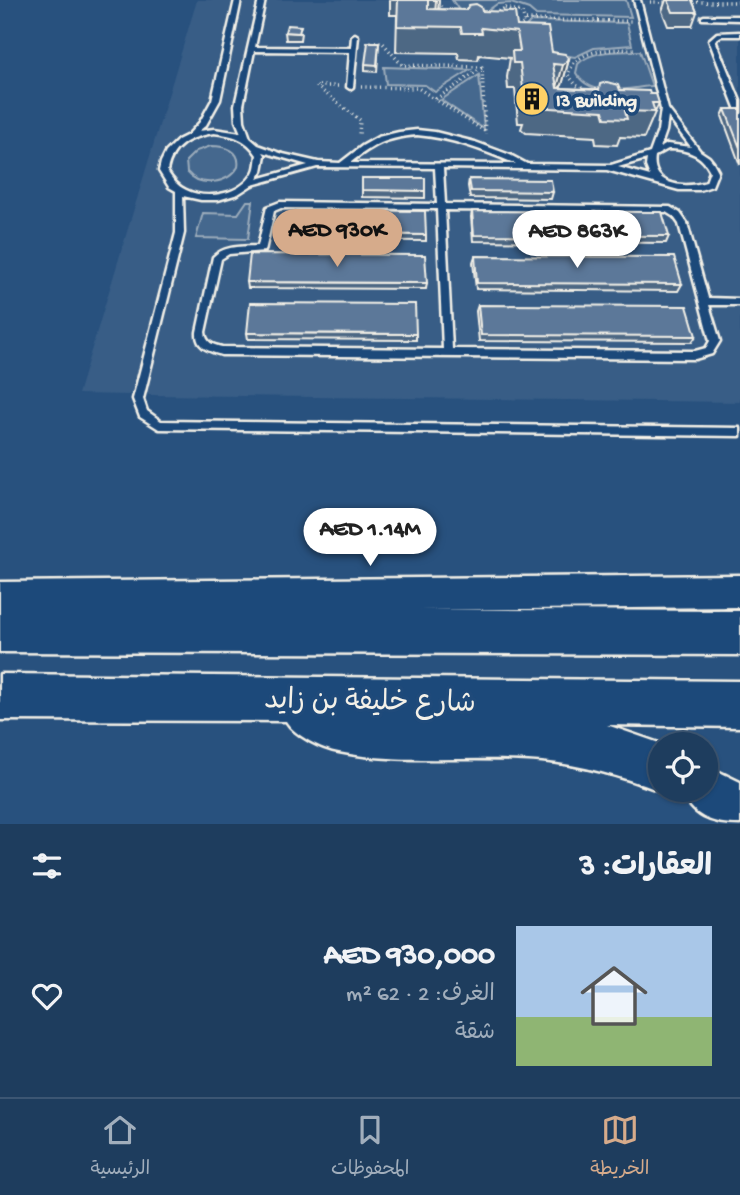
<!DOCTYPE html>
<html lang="ar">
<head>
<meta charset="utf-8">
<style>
  body { margin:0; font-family:"Gochi Hand","Playpen Sans Arabic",sans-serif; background:#2b4867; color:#f1f3f6; direction:rtl; height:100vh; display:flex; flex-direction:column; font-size:26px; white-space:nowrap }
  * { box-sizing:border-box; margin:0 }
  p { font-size:23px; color:#a1aebc }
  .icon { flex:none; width:38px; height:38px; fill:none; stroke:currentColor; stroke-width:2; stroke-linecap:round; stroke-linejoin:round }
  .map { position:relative; height:824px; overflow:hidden; direction:ltr }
  .drawer { display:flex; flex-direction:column; background:#1e3d5e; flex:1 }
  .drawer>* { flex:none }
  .tools { position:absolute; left:648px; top:732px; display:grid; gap:14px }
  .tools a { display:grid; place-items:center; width:70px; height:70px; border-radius:50%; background:#1e3d5e; box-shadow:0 2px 5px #0004,0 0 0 2px #3c5673; font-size:35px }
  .price { position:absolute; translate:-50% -60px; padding:0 16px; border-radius:24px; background:#fff; color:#222; font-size:23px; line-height:46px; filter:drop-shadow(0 2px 4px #0008) }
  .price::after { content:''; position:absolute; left:50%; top:42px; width:21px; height:16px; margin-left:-10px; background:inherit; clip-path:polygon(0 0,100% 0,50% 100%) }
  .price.active { background:#d6ab8b; color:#111 }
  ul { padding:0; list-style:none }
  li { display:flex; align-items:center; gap:21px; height:175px; padding:0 28px }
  li span { display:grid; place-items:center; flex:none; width:196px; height:140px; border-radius:0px; color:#555 }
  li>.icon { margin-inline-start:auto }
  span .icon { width:84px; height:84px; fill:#fffc; stroke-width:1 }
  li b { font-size:30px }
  h2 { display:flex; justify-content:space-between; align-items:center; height:84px; padding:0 28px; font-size:30px }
  .tabs { display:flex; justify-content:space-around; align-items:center; height:98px; border-top:2px solid #3c5673; background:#1e3d5e; font-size:19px; color:#a1aebc }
  .tabs a { display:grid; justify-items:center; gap:4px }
  .tabs .active { color:#d6ab8b }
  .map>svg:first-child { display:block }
  .built { fill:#375d86 }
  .green { fill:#45688e; stroke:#9cacbb; stroke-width:2 }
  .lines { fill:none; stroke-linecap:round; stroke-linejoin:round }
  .lane-casing { stroke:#f4f1e8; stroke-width:5 }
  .secondary-casing { stroke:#f4f1e8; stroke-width:5 }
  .highway-casing { stroke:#f4f1e8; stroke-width:5 }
  .path { stroke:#f4f1e8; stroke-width:3.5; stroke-dasharray:1 3.5; stroke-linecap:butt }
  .lane { fill:#1f4a7a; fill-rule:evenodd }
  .secondary { fill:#1f4a7a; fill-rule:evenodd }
  .highway { fill:#1f4a7a; fill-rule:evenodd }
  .wall { fill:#4e6784; stroke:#f4f1e8; stroke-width:2 }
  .shaded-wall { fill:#40546b; stroke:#f4f1e8; stroke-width:2 }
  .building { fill:#5b7899; stroke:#f4f1e8; stroke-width:2 }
  .labels { text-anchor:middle; stroke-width:7; stroke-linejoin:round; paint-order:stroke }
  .far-poi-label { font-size:19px; font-weight:bold; fill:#f4f1e8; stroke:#1f4a7a; text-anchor:start }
  .near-street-label { font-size:28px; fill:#f4f1e8; stroke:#1f4a7a }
</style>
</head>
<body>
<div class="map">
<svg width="740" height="824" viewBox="0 0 740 824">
  <rect width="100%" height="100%" fill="#28517e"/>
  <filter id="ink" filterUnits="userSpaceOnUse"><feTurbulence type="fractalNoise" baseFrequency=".0143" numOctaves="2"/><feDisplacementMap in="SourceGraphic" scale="14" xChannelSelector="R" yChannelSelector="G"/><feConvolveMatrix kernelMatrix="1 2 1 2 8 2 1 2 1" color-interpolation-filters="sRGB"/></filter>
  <g filter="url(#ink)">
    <!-- built -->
    <path class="built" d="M197,0H740V402L149,395L139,390L128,395L78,394Z"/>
    <!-- green -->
    <path class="green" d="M452,0H626L631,17L536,15L529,9L511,3L497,4L483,14L461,13Z
      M531,21L627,23L632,45L594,48L575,57L556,54L521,31Z
      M640,51L652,86C627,88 591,99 576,73L578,64C593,49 620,52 640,51Z
      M384,67L470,70L435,92L425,85L386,84Z
      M479,75L484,129L441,100Z
      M211,146C225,146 241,150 238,167C228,184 200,188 187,172L186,161L196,151Z
      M247,201H253L248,239L196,238L203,213L238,214Z"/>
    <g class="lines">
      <!-- lane casing -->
      <g class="lane-casing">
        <path id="lane" d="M235,0H241L220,100L206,125L199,131L214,129L241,133L236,121L235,105L259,0H265L255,47L351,48L352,36L355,34L358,36L353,87L350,89L347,87L350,52L254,51L243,105L244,121L250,138L258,145L283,154L318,162L340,163L362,146L378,137L399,132L417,130L435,132L475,142L510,155L527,164L611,165L650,153L658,131L661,109L634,0H640L668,109L700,151L709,157L713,162L718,171L712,186L700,190H679L607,170L443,168L445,204L670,207L680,213L687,223L708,298L740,299V305H709L720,341L712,354L695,359L222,355C209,351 196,348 197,332L213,257C225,245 242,247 258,246L267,207L280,202L437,204L435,168L317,167L252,185L238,194L218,200H201L183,196L184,233L143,399L147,411L161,421L740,428V436L159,429L140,417L133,399L176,233V191L169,187L159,171L161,162L166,152L178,140L188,135L200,122L212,100ZM668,117L691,147L667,144L660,148L666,131ZM214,133C233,135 247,139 257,155C256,160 256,167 254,171C243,194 207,201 186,190C177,186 172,179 167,171C172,145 190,137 214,133ZM417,135C452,138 483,150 516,164L350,163C374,144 386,138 417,135ZM668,149C686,149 702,154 710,171L706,182C685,189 650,186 655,156ZM263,152L308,165L257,179L262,171L265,155ZM647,159L646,166L650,176L618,167ZM281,208L437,209L443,349L222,347C213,345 206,343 205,332L221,259L229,254L265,251L274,211ZM445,210L666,212L674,217L679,224L710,341L706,348L695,351L452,349Z
          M704,16H740V20L702,19V17Z
          M740,32V36H721L715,40L740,101V112L736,110L709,40L717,33Z"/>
      </g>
      <!-- secondary casing -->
      <g class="secondary-casing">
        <path id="secondary" d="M740,575V607L0,614V582Z"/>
      </g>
      <!-- highway casing -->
      <g class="highway-casing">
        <path id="highway" d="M0,608L740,611V655L0,652Z
          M0,674L740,681V727L607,725L662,744L660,789H664L660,791C621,776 583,765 542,761C477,755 402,765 339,752C322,749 295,736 286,721L0,720Z
          M705,765L740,782V824C711,824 692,817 681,789H705Z"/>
      </g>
      <!-- path -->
      <path class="path" d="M434,0L448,14
        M650,2H669
        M688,2H740
        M505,8L522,12L525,23L516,28L498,25L492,15Z
        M526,20L631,21
        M366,42H382L402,65L482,67L485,134
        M338,86H316L360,120L359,135
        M361,87L418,88L486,132
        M586,90L576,85L568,75C576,47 611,50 635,49
        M436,99L482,68"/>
      <!-- lane -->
      <use href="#lane" class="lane"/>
      <!-- secondary -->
      <use href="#secondary" class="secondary"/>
      <!-- highway -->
      <use href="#highway" class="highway"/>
    </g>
    <!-- wall -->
    <path class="wall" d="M390,0H439L438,9L482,11L517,26L552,52L569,59L562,85L559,88L620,90L650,94L659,103L644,138L620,137L617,145L596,144L595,137L526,133L521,129L523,123H518L515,89H508L507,77L510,58L479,55L478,60L459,59L458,53L396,52L397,15H390Z
      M666,0H692L697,12L692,26H668L662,11Z
      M285,32L301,33L300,40H286Z
      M379,42L377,72L365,71V64Z
      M725,109H740V165L722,116Z
      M362,178L425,191V198L362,197Z
      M469,179L553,192L551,199L470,198L468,186Z
      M472,211L669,236L666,243L473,241L471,217Z
      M297,233L426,235V241L297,240Z
      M475,256L682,284L678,291L476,289L473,262Z
      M247,282L427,283L426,289L248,288Z
      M478,305L696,336L692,342L479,341L476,311Z
      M247,333L416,334V340L248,339Z"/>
    <!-- shaded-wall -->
    <path class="shaded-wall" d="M436,0H439L438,11L435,15Z
      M569,59L562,85L556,91L563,65Z"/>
    <!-- building -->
    <path class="building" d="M398,0H428V9L466,10L469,5L476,4L481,7L482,11L515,12L517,26L548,27L552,52L565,54L569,59L563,65L553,64L557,88L599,90L600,84L607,82L618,85L620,90L649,91L650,94H656L659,103H652L655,112L625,111L627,119L605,118L603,111L532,107L527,103L530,97H524L520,63H513L512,51H520L517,32L481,28L482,33H462L461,27L397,26Z
      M668,0H692L697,12H673Z
      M287,25L301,26L299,33L285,32Z
      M368,42H379L377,65L365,64Z
      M725,109H740V148Z
      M362,178H425V191L362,190Z
      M469,179L551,180L553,192L471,191Z
      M299,210L425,211L426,235L297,233Z
      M472,211L662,212L669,236L474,235Z
      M250,254L425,255L427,283L247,282Z
      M475,256L674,257L682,284L477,283Z
      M250,303L415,304L416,334L247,333Z
      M478,305L687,306L696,336L481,335Z"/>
  </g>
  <!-- icons -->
  <defs>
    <g id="building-disc" transform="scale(1.75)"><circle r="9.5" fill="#ffd166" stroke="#1f4a7a"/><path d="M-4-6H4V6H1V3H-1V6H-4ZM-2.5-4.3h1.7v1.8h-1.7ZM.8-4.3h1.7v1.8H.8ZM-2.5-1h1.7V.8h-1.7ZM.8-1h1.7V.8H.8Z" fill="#111"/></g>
  </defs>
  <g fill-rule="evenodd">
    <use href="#building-disc" x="532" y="99"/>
  </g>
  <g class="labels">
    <!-- far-poi labels -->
    <g class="far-poi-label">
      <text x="556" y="106">I3 Building</text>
    </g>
    <!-- near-street labels -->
    <g class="near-street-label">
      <text transform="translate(370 699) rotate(1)" y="10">شارع خليفة بن زايد</text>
    </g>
  </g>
</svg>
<div class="tools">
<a><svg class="icon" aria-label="locate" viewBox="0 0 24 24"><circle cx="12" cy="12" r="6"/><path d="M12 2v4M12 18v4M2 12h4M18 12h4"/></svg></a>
</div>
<b class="price active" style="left:337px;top:269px">AED 930K</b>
<b class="price" style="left:577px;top:270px">AED 863K</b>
<b class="price" style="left:370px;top:568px">AED 1.14M</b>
</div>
<section class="drawer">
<h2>العقارات: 3<svg class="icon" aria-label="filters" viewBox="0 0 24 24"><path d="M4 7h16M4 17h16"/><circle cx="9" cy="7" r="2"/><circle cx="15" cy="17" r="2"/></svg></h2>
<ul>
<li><span style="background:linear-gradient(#a9c7e8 65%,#8fb573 0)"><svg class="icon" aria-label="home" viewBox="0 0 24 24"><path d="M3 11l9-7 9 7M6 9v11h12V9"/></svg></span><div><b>AED 930,000</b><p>الغرف: 2 · 62 m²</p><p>شقة</p></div><svg class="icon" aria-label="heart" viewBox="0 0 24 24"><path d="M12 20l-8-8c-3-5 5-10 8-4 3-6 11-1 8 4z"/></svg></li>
</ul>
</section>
<nav class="tabs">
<a class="active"><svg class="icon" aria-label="map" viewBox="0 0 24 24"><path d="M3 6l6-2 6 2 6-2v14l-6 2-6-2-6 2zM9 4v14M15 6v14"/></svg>الخريطة</a>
<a><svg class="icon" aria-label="saved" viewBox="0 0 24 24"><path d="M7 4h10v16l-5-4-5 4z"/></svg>المحفوظات</a>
<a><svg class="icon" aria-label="home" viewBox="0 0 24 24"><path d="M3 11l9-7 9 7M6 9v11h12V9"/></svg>الرئيسية</a>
</nav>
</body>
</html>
